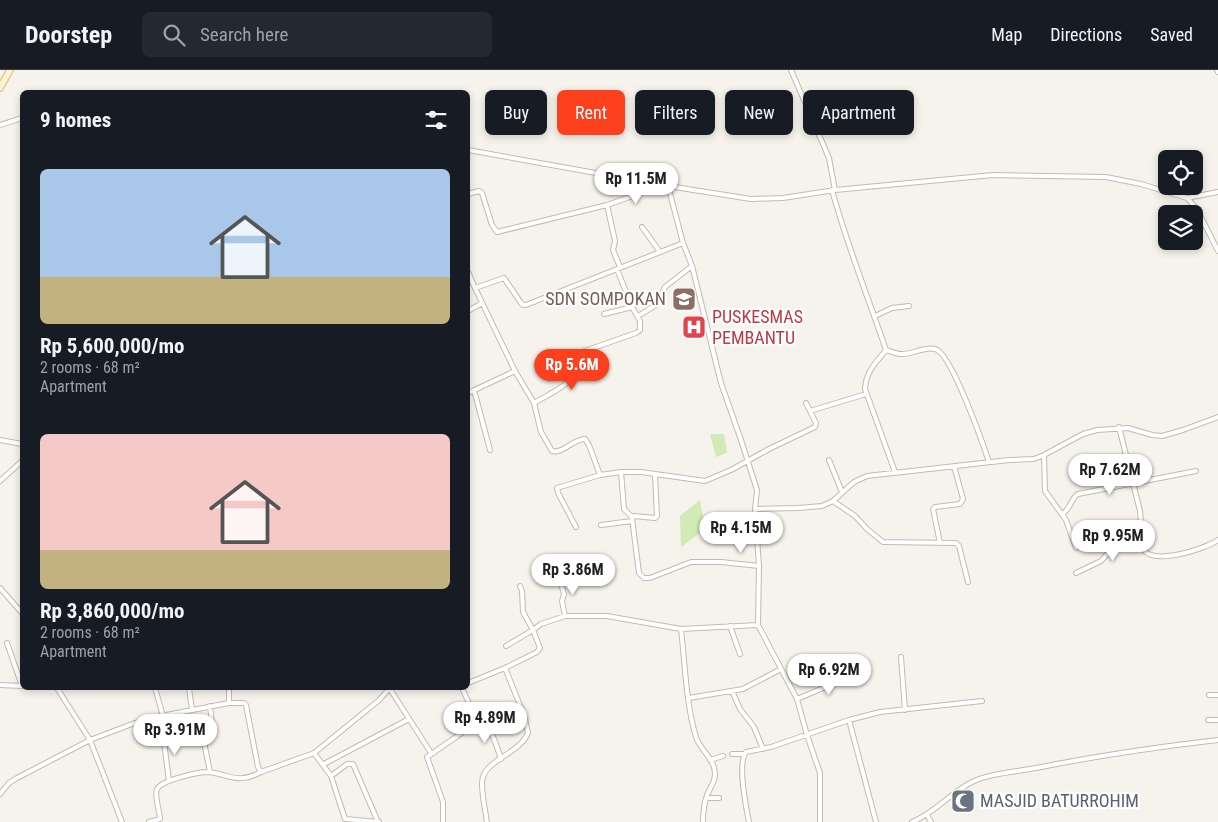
<!DOCTYPE html>
<html lang="en">
<head>
<meta charset="utf-8">
<style>
  body { margin:0; font-family:"Roboto Condensed",sans-serif; background:#242831; color:#f1f3f6; height:100vh; display:flex; flex-direction:column; font-size:19px; white-space:nowrap }
  * { box-sizing:border-box; margin:0 }
  p { font-size:16px; color:#9ea1a6 }
  .icon { flex:none; width:28px; height:28px; fill:none; stroke:currentColor; stroke-width:2; stroke-linecap:round; stroke-linejoin:round }
  .map { position:relative; flex:1; overflow:hidden }
  .side { position:absolute; left:20px; top:20px; width:450px; height:600px; display:flex; flex-direction:column; background:#171b24; border-radius:8px; box-shadow:0 2px 8px #0003 }
  .side>* { flex:none }
  .banner { position:absolute; left:485px; top:20px; width:475px; height:45px; display:flex; gap:10px }
  .controls { position:absolute; left:1158px; top:80px; display:grid; gap:10px }
  .controls a { display:grid; place-items:center; width:45px; height:45px; border-radius:8px; background:#171b24; box-shadow:0 2px 8px #0003; font-size:25px }
  .price { position:absolute; translate:-50% -42px; padding:0 11px; border-radius:18px; background:#fff; color:#222; font-size:16px; line-height:32px; filter:drop-shadow(0 1px 2px #0008) }
  .price::after { content:''; position:absolute; left:50%; top:30px; width:15px; height:11px; margin-left:-8px; background:inherit; clip-path:polygon(0 0,100% 0,50% 100%) }
  .price.on { background:#fc3f1d; color:#fff }
  ul { padding:0; list-style:none }
  li { display:grid; align-content:center; gap:10px; height:265px; padding:0 20px }
  li span { display:grid; place-items:center; height:155px; border-radius:8px; color:#555 }
  li>.icon { margin-inline-start:auto }
  span .icon { width:90px; height:90px; fill:#fffc; stroke-width:1 }
  li b { font-size:21px }
  h2 { display:flex; justify-content:space-between; align-items:center; height:60px; padding:0 20px; font-size:21px }
  .pill { padding:0 18px; border-radius:8px; background:#171b24; box-shadow:0 2px 8px #0003; font-size:18px; line-height:45px }
  .pill.on { background:#fc3f1d; color:#fff }
  header { display:flex; align-items:center; gap:30px; box-sizing:border-box; height:70px; padding:0 25px; background:#171b24; border-bottom:1px solid #363941 }
  header strong { font-size:24px }
  nav { display:flex; gap:28px; margin-inline-start:auto; font-size:18px }
  .search { width:350px; height:45px; background:#242831; display:flex; align-items:center; gap:12px; box-sizing:border-box; padding:0 18px; border-radius:8px; color:#9ea1a6; font-size:19px }
  .map>svg:first-child { display:block }
  .green { fill:#d2eab5 }
  .lines { fill:none; stroke-linecap:round; stroke-linejoin:round }
  .street-casing { stroke:#c2bbae; stroke-width:6 }
  .secondary-casing { stroke:#d6c79b; stroke-width:8 }
  .street { stroke:#fff; stroke-width:4 }
  .secondary { stroke:#fff3cd; stroke-width:5.5 }
  .labels { text-anchor:middle; stroke-width:4.5; stroke-linejoin:round; paint-order:stroke }
  .education-label { font-size:18px; fill:#785e54; stroke:#fff; text-anchor:end }
  .health-label { font-size:18px; fill:#be3a42; stroke:#fff; text-anchor:start }
  .worship-label { font-size:18px; fill:#5b616d; stroke:#fff; text-anchor:start }
</style>
</head>
<body>
<header>
<strong>Doorstep</strong>
<div class="search"><svg class="icon" aria-label="search" viewBox="0 0 24 24"><circle cx="10" cy="10" r="6"/><path d="M15 15l6 6"/></svg>Search here</div>
<nav><a>Map</a><a>Directions</a><a>Saved</a></nav>
</header>
<div class="map">
<svg width="1218" height="752" viewBox="0 0 1218 752">
  <rect width="100%" height="100%" fill="#f6f3ec"/>
  <!-- green -->
  <path class="green" d="M710,364H724L727,383L716,387Z
    M700,430L705,459L681,477L680,446Z"/>
  <g class="lines">
    <!-- street casing -->
    <g class="street-casing">
      <path id="street" d="M791,0L829,88L835,120
        M1217,0L1218,2
        M0,55L22,48
        M468,80L668,116L751,129L783,128L835,120L993,105L1106,107L1141,114L1187,128L1197,139L1218,181
        M668,116L683,173L692,196L721,313L741,370L757,420L755,439L759,496L758,555L797,629L807,665L820,703V752
        M832,120C847,175 868,227 886,280C891,281 896,284 901,284C912,285 924,276 935,279C951,282 983,374 989,392
        M468,124L479,121L482,123L492,155L497,162L607,135L615,171L613,180L620,197
        M1187,128L1218,122
        M607,135L641,123L657,114
        M642,157L660,182
        M683,173L526,235H523L521,233L504,208L475,218L515,301L534,333L541,362L552,381C563,384 573,369 585,369L589,375L600,405L621,402H641L705,411L731,400L769,379L815,357L816,353L810,341L866,324
        M468,202L475,218
        M468,241L482,233
        M604,244L632,237
        M638,246L656,235L665,217L692,196
        M875,246L892,238L909,236
        M886,280C876,293 866,301 865,319L895,402
        M474,320L490,380
        M468,323L515,301
        M534,333C547,325 572,315 577,299C579,294 576,289 576,284L636,263L640,260V251L632,237L617,199
        M806,333L810,341
        M1119,357L1140,441L1143,479C1153,496 1205,479 1218,470
        M0,370L22,374
        M1044,385L1045,421L1066,450L1076,478
        M829,390L842,422
        M621,402L624,439L632,447
        M655,404L657,446L655,448L634,446L632,448L639,503L644,508H650L691,492H721L759,496
        M0,411L22,391
        M833,431L855,446L867,459L883,472L956,473L959,476L968,512
        M755,439L798,438L822,436L833,431L854,412L867,406L1009,390L1034,389L1044,385L1083,364L1097,360L1128,358L1152,365L1162,366L1183,360L1218,347
        M1063,444C1071,437 1072,427 1078,424L1196,401
        M601,455L632,451
        M576,457L558,423L557,418L600,405
        M940,473L933,439L935,437L960,434L963,429L954,396
        M1076,503L1101,491L1121,469L1142,462
        M560,510L564,524L562,531L565,546
        M0,518L22,543
        M730,556L740,584
        M681,559C685,594 686,634 696,667C700,680 715,689 715,704C715,712 710,718 707,725C704,734 703,743 703,752
        M7,573L22,616
        M506,576L533,560L523,542L522,521L520,516
        M901,587L905,640
        M468,613L505,598L537,582L540,578L533,560L541,554L565,546H607L681,559L758,555
        M0,615L22,616
        M57,618L90,670L122,752
        M155,618L163,646
        M189,618L192,640
        M229,618V633
        M390,619L431,683
        M732,621L740,639L754,657L763,679
        M1209,625H1218
        M689,628L743,619L781,599
        M797,629L854,605
        M210,636L213,662L211,664L203,667L210,702
        M849,650L876,752
        M1208,650H1218
        M477,651C492,655 496,675 501,689
        M163,664L169,711
        M314,683L378,631L390,618
        M732,684H744
        M710,690L723,686
        M324,694L409,649
        M331,706L347,694H353L378,752
        M0,724L9,713L17,708L90,670L132,654L161,646L229,633H244L246,635L258,697L261,702L314,683L331,706L345,749L379,752
        M706,728H719
        M927,745L931,752
        M149,752L160,749C160,741 154,727 157,719C162,710 198,702 208,702C230,704 236,715 261,702
        M443,752V732L427,687L456,667L477,651L462,618
        M487,752C485,739 482,726 482,713C482,690 519,685 528,663L524,645L505,598
        M749,752C746,737 737,694 746,682L771,677L849,650L880,642L982,631
        M912,752C935,743 950,723 972,712C991,703 1015,702 1036,698C1096,686 1157,677 1218,670"/>
    </g>
    <!-- secondary casing -->
    <g class="secondary-casing">
      <path id="secondary" d="M0,18L10,0"/>
    </g>
    <!-- street -->
    <use href="#street" class="street"/>
    <!-- secondary -->
    <use href="#secondary" class="secondary"/>
  </g>
  <!-- icons -->
  <defs>
    <g id="school-square" transform="scale(1.25)"><rect x="-9" y="-9" width="18" height="18" rx="4" fill="#8d6e63" stroke="#fff"/><path d="M0-5L7-2L0 1L-7-2ZM-4 1L0 2.5L4 1V4Q0 6-4 4Z" fill="#fff"/></g>
    <g id="hospital-square" transform="scale(1.25)"><rect x="-9" y="-9" width="18" height="18" rx="4" fill="#e0444e" stroke="#fff"/><path d="M-5-5h3v3.5h4V-5h3V5h-3V1.5h-4V5h-3Z" fill="#fff"/></g>
    <g id="mosque-square" transform="scale(1.25)"><rect x="-9" y="-9" width="18" height="18" rx="4" fill="#6b7280" stroke="#fff"/><path d="M3.5-4.9A6 6 0 1 0 3.5 4.9A5 5 0 1 1 3.5-4.9Z" fill="#fff"/></g>
  </defs>
  <g fill-rule="evenodd">
    <use href="#school-square" x="684" y="229"/>
    <use href="#hospital-square" x="694" y="257"/>
    <use href="#mosque-square" x="963" y="731"/>
  </g>
  <g class="labels">
    <!-- education labels -->
    <g class="education-label">
      <text x="666" y="235">SDN SOMPOKAN</text>
    </g>
    <!-- health labels -->
    <g class="health-label">
      <text x="712" y="253">PUSKESMAS<tspan x="712" dy="21">PEMBANTU</tspan></text>
    </g>
    <!-- worship labels -->
    <g class="worship-label">
      <text x="980" y="737">MASJID BATURROHIM</text>
    </g>
  </g>
</svg>
<div class="controls">
<a><svg class="icon" aria-label="locate" viewBox="0 0 24 24"><circle cx="12" cy="12" r="6"/><path d="M12 2v4M12 18v4M2 12h4M18 12h4"/></svg></a>
<a><svg class="icon" aria-label="layers" viewBox="0 0 24 24"><path d="M12 4l9 5-9 5-9-5zM3 14l9 5 9-5"/></svg></a>
</div>
<b class="price" style="left:636px;top:135px">Rp 11.5M</b>
<b class="price on" style="left:572px;top:321px">Rp 5.6M</b>
<b class="price" style="left:1110px;top:426px">Rp 7.62M</b>
<b class="price" style="left:741px;top:484px">Rp 4.15M</b>
<b class="price" style="left:1113px;top:492px">Rp 9.95M</b>
<b class="price" style="left:573px;top:526px">Rp 3.86M</b>
<b class="price" style="left:829px;top:626px">Rp 6.92M</b>
<b class="price" style="left:485px;top:674px">Rp 4.89M</b>
<b class="price" style="left:175px;top:686px">Rp 3.91M</b>
<div class="banner">
<a class="pill">Buy</a>
<a class="pill on">Rent</a>
<a class="pill">Filters</a>
<a class="pill">New</a>
<a class="pill">Apartment</a>
</div>
<section class="side">
<h2>9 homes<svg class="icon" aria-label="filters" viewBox="0 0 24 24"><path d="M4 7h16M4 17h16"/><circle cx="9" cy="7" r="2"/><circle cx="15" cy="17" r="2"/></svg></h2>
<ul>
<li><span style="background:linear-gradient(#a9c7e8 70%,#c2b280 0)"><svg class="icon" aria-label="home" viewBox="0 0 24 24"><path d="M3 11l9-7 9 7M6 9v11h12V9"/></svg></span><div><b>Rp 5,600,000/mo</b><p>2 rooms · 68 m²</p><p>Apartment</p></div></li>
<li><span style="background:linear-gradient(#f6c9c9 75%,#c2b280 0)"><svg class="icon" aria-label="home" viewBox="0 0 24 24"><path d="M3 11l9-7 9 7M6 9v11h12V9"/></svg></span><div><b>Rp 3,860,000/mo</b><p>2 rooms · 68 m²</p><p>Apartment</p></div></li>
</ul>
</section>
</div>
</body>
</html>
